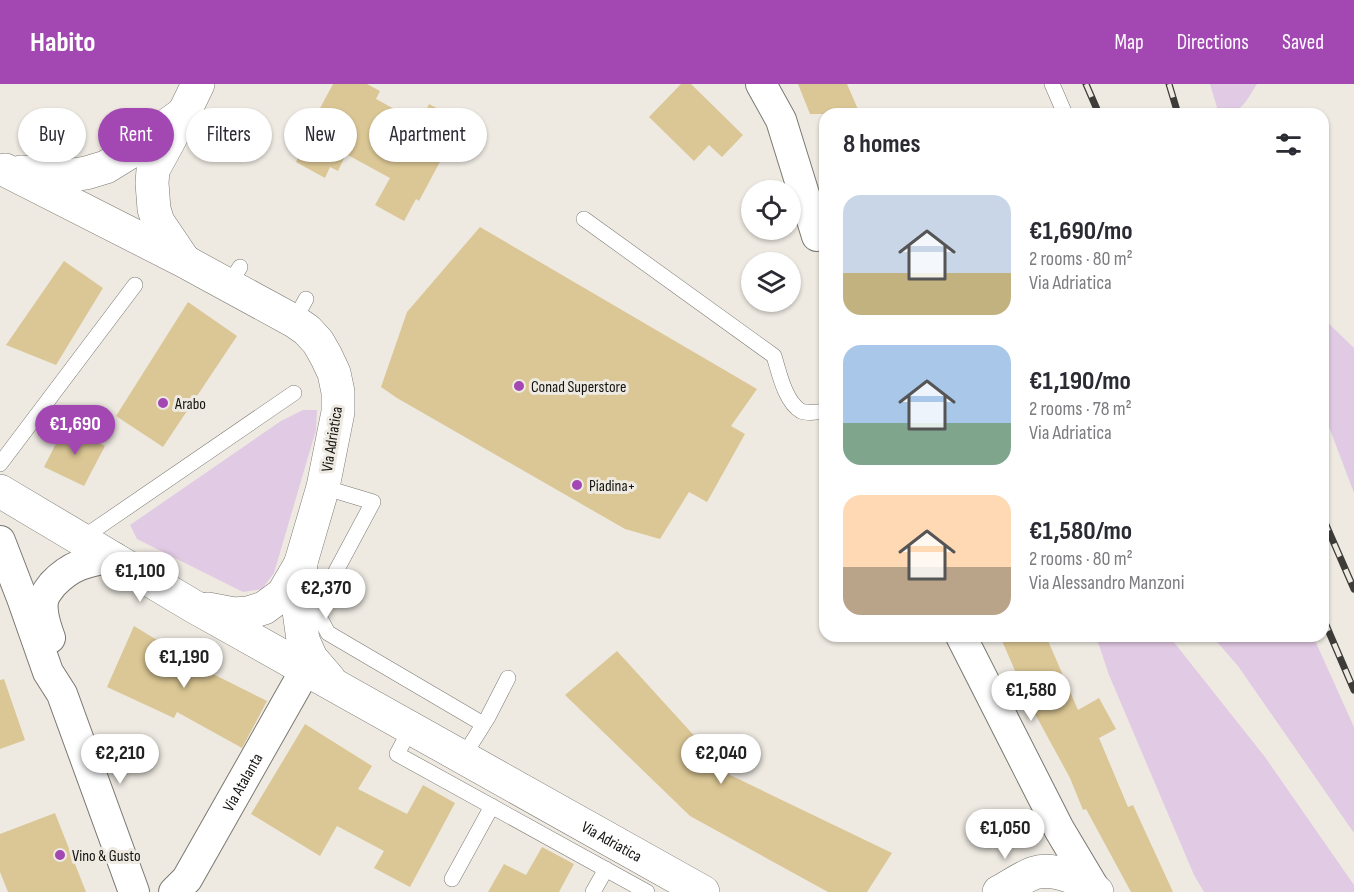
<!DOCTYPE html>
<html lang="en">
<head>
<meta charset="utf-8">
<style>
  body { margin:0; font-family:"Sofia Sans Condensed",sans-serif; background:#f2f2f3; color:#2b2b33; height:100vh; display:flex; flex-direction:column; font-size:22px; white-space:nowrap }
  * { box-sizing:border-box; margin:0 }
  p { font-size:20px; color:#7c7c81 }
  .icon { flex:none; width:33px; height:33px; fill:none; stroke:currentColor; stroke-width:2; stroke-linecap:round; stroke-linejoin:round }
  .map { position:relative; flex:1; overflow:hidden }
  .side { position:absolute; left:819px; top:24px; width:510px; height:534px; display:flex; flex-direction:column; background:#fff; border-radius:18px; box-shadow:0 2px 4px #0004 }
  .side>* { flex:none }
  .top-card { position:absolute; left:18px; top:24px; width:570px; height:54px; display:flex; gap:12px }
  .buttons { position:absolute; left:741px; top:96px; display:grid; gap:12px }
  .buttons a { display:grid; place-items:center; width:60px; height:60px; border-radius:50%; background:#fff; box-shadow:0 2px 4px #0004; font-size:30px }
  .price { position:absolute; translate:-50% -51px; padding:0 14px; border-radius:21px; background:#fff; color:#222; font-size:20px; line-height:39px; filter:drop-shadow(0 2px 3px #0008) }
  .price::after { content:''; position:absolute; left:50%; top:36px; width:18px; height:14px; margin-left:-9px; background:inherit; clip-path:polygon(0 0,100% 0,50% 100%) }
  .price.on { background:#a348b3; color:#fff }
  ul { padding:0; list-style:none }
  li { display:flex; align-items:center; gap:18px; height:150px; padding:0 24px }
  li span { display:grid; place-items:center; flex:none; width:168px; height:120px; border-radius:18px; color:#555 }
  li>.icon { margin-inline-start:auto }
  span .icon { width:72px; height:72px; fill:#fffc; stroke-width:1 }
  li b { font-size:26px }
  h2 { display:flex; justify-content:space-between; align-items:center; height:72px; padding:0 24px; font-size:26px }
  .pill { padding:0 21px; border-radius:27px; background:#fff; box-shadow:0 2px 4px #0004; font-size:21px; line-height:54px }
  .pill.on { background:#a348b3; color:#fff }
  header { display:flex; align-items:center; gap:36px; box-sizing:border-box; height:84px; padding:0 30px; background:#a348b3; color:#fff }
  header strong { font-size:28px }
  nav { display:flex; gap:33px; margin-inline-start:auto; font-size:21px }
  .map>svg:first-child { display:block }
  .green { fill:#e1cae4 }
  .building { fill:#dbc795 }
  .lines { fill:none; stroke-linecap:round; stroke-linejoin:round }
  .lane-casing { stroke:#7b7871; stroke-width:16 }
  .street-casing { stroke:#7b7871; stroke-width:32 }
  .secondary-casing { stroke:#7b7871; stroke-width:34 }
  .lane { stroke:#fff; stroke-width:15 }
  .street { stroke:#fff; stroke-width:30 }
  .secondary { stroke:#fff; stroke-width:33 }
  .rail-casing { stroke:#3e3c38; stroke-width:7 }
  .rail { stroke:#eeeae2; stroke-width:4.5; stroke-dasharray:14; stroke-linecap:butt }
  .poi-dot { fill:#a348b3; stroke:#eeeae2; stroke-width:2 }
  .labels { text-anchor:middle; stroke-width:6; stroke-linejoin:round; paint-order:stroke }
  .poi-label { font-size:16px; fill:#151411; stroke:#eeeae2; text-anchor:start }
  .street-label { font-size:16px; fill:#151411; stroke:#eeeae2 }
</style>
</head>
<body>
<header>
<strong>Habito</strong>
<nav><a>Map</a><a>Directions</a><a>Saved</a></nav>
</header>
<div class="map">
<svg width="1354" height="808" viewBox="0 0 1354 808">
  <rect width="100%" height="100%" fill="#eeeae2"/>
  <!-- green -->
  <path class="green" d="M1210,0H1257C1246,17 1242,30 1219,30Z
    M1323,234L1354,264V409L1323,327Z
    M303,326H317L316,346L274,489L262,505L282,502L243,508L137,455L130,441L281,337Z
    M1096,552H1169L1265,673L1354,801V808H1204L1194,791L1109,591Z
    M1212,552H1313L1354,643V749L1238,582Z"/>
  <!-- building -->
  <path class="building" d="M333,0H367L380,7L376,15L420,39L429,20L459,36L447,57L450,59L419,117L416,115L404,137L375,121L390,94L346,70L338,87L330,83L325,94L296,78L307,56L304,54Z
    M681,0H691L743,51L722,73L709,61L694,77L649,33Z
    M798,0H847L860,30H810Z
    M480,143L757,305L731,342L745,350L707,418L689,408L660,455L625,445L397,314L381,303L407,228Z
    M64,177L103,204L56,281L6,261Z
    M188,218L237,252L163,363L116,332Z
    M66,340L105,362L84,402L44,383Z
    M134,542L211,589L267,617L242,664L177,628L174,634L107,603Z
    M1000,552H1046L1078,626L1099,614L1116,645L1099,654L1128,723L1133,721L1173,808H1131L1086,725L1083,726L1070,694L1028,617Z
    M617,567L730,691L892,769L867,808H828L690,732L565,611Z
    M4,595L25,656L0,665V596Z
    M305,640L372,682L358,705L407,730L423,701L455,719L410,803L374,784L384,767L337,742L320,772L251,730Z
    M55,729L86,808H8L0,788V750Z
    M542,763L574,780L559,808H488L504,780L526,791Z"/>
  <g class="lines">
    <!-- lane casing -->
    <g class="lane-casing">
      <path id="lane" d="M1052,0L1065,30
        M584,135L774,272C779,288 785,318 801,327C808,330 818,328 825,327
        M229,201L240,183
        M294,237L306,215
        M0,380L135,201
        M323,403L373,418L320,517V534L328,549L483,640
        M81,455L294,309
        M411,644L397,670L647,808
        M463,673L488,633L508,594
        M452,795L492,722
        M593,808L606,785"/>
    </g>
    <!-- street casing -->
    <g class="street-casing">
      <g id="street">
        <path d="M761,0L781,36L817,152"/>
        <path d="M0,457L22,514L48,588L62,610L134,808"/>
        <path d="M961,552L1059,745L1096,807"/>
        <path d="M50,554C46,543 41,529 43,517C44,511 49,505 53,500C72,480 87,478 113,473"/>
        <path id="s1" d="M174,808L187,795L306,585"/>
      </g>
    </g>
    <!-- secondary casing -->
    <g class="secondary-casing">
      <g id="secondary">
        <path d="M5,86L184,177L294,237L307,246L318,258L326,272L334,289L338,308V328L323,403L301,478L299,527L303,556L311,574L329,595"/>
        <path d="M21,88L65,92L86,89L106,83L127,70L184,29"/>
        <path d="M183,175L158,138L154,125L152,99L153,86L184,29L198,0"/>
        <path id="s2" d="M0,407L193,522L703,808"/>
        <path d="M208,525L234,530L248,529L264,524L283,510L301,479"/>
        <path d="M999,808C1010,802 1023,793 1034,789C1055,783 1081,795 1097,808"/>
      </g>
    </g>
    <!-- lane -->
    <use href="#lane" class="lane"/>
    <!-- street -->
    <use href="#street" class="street"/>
    <!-- secondary -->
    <use href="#secondary" class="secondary"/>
    <!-- rail casing -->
    <g class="rail-casing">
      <path id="rail" d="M1086,0L1099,30
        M1169,0L1178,30
        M1323,434L1354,505
        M1323,534L1354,606"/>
    </g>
    <!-- rail -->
    <use href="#rail" class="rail"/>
  </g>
  <!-- markers -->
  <g class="poi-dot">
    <circle cx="519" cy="302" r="6"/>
    <circle cx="163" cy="319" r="6"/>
    <circle cx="577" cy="401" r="6"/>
    <circle cx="60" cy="771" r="6"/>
  </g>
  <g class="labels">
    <!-- poi labels -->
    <g class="poi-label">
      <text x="531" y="308">Conad Superstore</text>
      <text x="175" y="325">Arabo</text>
      <text x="589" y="407">Piadina+</text>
      <text x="72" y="777">Vino &amp; Gusto</text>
    </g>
    <!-- street labels -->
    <g class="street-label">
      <text transform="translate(331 355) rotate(-81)" y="6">Via Adriatica</text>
      <text dy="6" stroke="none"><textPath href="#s1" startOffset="130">Via Atalanta</textPath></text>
      <text dy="6" stroke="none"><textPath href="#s2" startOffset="705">Via Adriatica</textPath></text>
    </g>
  </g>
</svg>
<div class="buttons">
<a><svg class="icon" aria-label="locate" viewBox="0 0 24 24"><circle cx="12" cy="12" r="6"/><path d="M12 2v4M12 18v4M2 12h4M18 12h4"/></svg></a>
<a><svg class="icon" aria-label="layers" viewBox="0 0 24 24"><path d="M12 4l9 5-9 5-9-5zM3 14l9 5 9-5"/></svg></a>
</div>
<b class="price on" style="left:75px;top:372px">€1,690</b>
<b class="price" style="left:140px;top:519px">€1,100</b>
<b class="price" style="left:326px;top:536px">€2,370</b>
<b class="price" style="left:184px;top:605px">€1,190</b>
<b class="price" style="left:1031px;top:638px">€1,580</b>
<b class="price" style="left:120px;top:701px">€2,210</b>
<b class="price" style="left:721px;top:701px">€2,040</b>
<b class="price" style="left:1005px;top:776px">€1,050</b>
<div class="top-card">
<a class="pill">Buy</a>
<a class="pill on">Rent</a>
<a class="pill">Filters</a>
<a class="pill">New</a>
<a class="pill">Apartment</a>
</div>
<section class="side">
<h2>8 homes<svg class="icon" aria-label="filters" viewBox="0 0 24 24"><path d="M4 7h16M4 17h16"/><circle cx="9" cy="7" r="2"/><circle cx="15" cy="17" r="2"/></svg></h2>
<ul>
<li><span style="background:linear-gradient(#c9d6e8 65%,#c2b280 0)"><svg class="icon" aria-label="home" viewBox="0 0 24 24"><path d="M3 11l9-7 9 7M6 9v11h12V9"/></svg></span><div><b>€1,690/mo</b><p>2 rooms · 80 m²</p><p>Via Adriatica</p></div></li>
<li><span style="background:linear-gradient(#a9c7e8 65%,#7fa58c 0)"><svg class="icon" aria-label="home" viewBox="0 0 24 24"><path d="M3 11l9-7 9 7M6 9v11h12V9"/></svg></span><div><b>€1,190/mo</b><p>2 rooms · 78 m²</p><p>Via Adriatica</p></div></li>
<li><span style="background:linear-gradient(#ffd9b3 60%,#b9a48a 0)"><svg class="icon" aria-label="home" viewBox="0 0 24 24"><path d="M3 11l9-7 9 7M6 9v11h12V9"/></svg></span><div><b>€1,580/mo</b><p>2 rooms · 80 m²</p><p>Via Alessandro Manzoni</p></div></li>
</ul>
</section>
</div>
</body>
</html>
